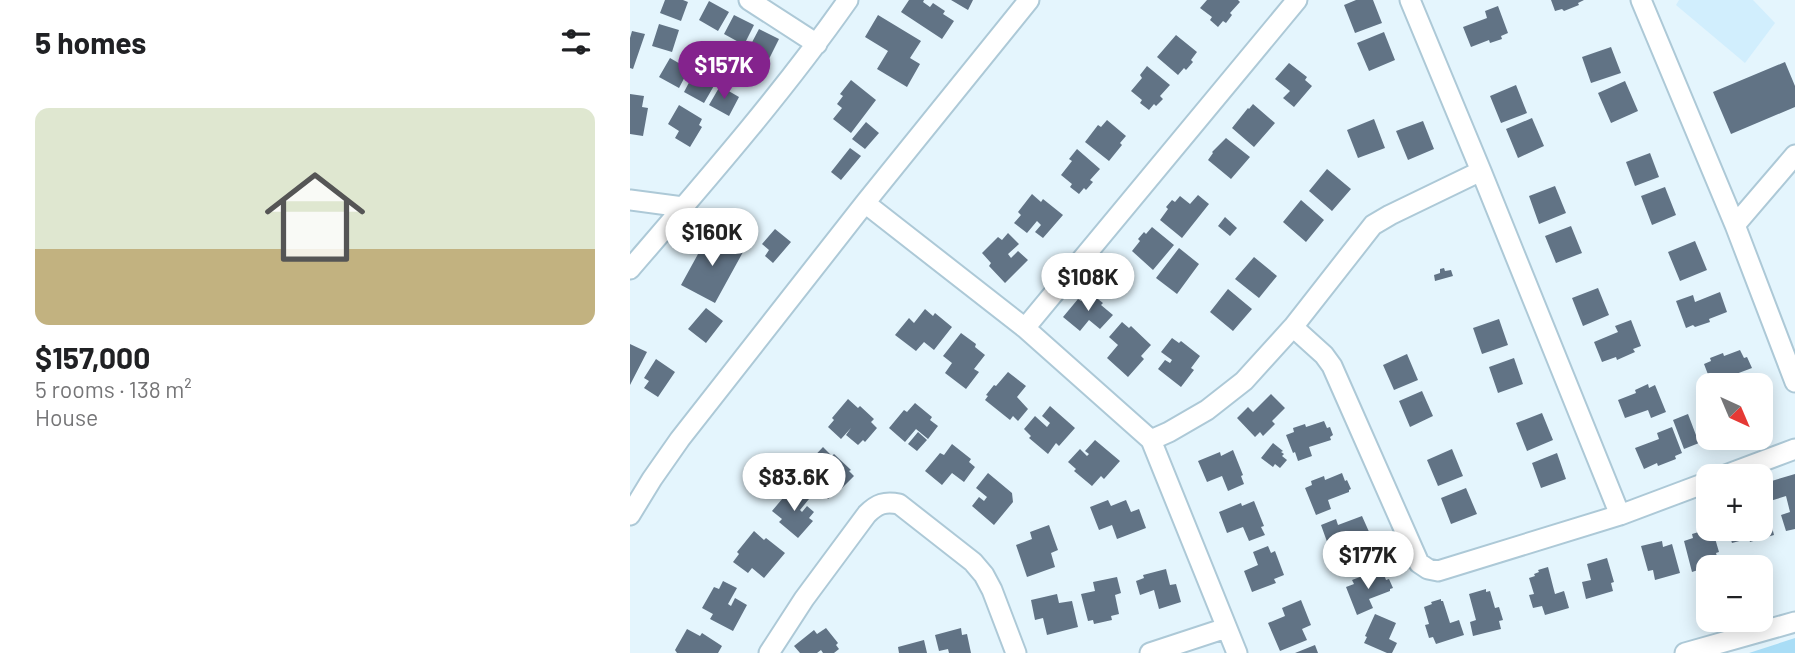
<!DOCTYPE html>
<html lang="en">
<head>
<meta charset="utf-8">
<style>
  body { margin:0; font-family:Barlow,sans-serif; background:#f6f6f6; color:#202124; height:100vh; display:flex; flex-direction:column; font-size:26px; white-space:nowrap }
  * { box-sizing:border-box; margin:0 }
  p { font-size:23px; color:#757577 }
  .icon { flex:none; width:38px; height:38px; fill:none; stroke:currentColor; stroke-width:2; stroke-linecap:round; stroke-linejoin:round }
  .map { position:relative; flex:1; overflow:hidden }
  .side { display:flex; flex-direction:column; background:#fff; width:630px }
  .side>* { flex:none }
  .needle { width:46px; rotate:136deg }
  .controls { position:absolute; left:1066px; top:373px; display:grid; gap:14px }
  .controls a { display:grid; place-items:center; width:77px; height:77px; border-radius:14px; background:#fff; box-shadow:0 4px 18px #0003; font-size:35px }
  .price { position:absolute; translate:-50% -60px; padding:0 16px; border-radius:24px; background:#fff; color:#222; font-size:23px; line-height:46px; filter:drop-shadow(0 2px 4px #0008) }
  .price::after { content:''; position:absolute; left:50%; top:42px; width:21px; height:16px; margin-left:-10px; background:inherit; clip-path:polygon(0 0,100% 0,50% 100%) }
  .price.selected { background:#84238d; color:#fff }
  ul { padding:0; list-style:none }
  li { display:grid; align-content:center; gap:14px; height:371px; padding:0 35px }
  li+li { border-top:2px solid #e0e0e0 }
  li span { display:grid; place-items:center; height:217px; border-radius:14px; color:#555 }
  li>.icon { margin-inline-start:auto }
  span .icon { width:126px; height:126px; fill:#fffc; stroke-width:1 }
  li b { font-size:30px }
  h2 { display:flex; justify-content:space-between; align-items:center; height:84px; padding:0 35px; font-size:30px }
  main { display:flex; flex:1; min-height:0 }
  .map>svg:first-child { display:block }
  .built { fill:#d1eefd }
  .green { fill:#a9ddf6 }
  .building { fill:#617385 }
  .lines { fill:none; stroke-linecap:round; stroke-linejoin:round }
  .minor-casing { stroke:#adc9d7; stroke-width:23 }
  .minor { stroke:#fff; stroke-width:19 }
</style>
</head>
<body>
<main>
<section class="side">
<h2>5 homes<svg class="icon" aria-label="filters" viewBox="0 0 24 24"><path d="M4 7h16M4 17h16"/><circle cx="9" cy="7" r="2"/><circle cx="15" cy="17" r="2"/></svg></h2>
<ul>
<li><span style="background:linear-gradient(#dfe7d0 65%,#c2b280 0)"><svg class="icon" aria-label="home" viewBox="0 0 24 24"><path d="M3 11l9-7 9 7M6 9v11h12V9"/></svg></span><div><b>$157,000</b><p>5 rooms · 138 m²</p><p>House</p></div></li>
</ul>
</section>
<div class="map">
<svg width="1165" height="653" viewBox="0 0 1165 653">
  <rect width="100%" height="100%" fill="#e4f5fd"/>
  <!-- built -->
  <path class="built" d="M1049,0H1123L1145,23L1115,63L1046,5Z"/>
  <!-- green -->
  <path class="green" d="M1165,638V653H1119Z"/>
  <!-- building -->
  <path class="building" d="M35,0H53L58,2L51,21L30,13Z
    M279,0H294L293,2L300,7L303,3L315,11L313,14L324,21L312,39L271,12Z
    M321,0H343L338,10Z
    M577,0H608L610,2L600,13L602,15L596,23L593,21L588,27L580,20L582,17L570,8Z
    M726,0H743L752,23L725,33L714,5Z
    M921,0H954L948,3L949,5L934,11L932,9L925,11Z
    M79,1L99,12L88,31L69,20Z
    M868,6L878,33L871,36L872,39L860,43L859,40L841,47L833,27L857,18L855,11Z
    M104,15L124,25L114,45L94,34Z
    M248,15L291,41L280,58L290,64L277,87L247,69L258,51L235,37Z
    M29,24L49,30L42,52L22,46Z
    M129,29L149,39L139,59L119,48Z
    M2,31L15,34L3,69L0,68V38Z
    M754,32L765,60L739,71L727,43Z
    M546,35L567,52L561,60L563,62L556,70L554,68L548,75L527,57Z
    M981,47L991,73L961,83L952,57Z
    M40,58L59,69L49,88L29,77Z
    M1155,62L1165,86V107L1101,134L1083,92Z
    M659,63L677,77L675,80L682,86L664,107L653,98L660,91L645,79Z
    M517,66L540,85L530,96L533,99L526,106L524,104L519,110L510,103L512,100L501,91L512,78L510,75Z
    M64,73L85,84L74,103L54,92Z
    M221,80L246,100L221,133L203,119L212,108L207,104L213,96L210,94Z
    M995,81L1008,111L981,123L968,93Z
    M886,85L897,113L871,123L860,96Z
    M90,86L109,97L99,116L79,105Z
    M0,94L14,96L12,107L18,108L13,136L0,134Z
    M623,104L645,123L624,147L602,128L618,108L619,109Z
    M49,105L72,119L69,125L72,127L60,147L45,138L49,131L38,124Z
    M902,118L914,146L888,158L876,129Z
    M744,119L755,148L728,158L717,130Z
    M477,120L496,136L490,143L492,145L479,161L455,142L468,125L471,127Z
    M793,121L804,149L778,160L766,131Z
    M236,122L249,133L235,149L222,139Z
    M596,138L620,157L601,179L578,160L583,153L582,152Z
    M220,148L231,156L211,180L201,172Z
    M447,149L470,169L460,180L463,182L456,190L454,188L449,194L440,187L442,184L431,175L442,161L439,159Z
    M1020,153L1029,177L1005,186L996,162Z
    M697,169L721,189L702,211L679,191Z
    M925,186L936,213L909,224L899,196Z
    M1035,187L1046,215L1022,225L1011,196Z
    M402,194L411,202L413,199L433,215L413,238L405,232L411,225L407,221L397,233L384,223L391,215L388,212Z
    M568,195L579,204L552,238L530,220L538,209L536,207L542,200L545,202L550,196L560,204Z
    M671,200L694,220L676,242L653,222Z
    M595,217L607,228L600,236L588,226Z
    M941,226L952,253L926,263L915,236Z
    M522,227L544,245L523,270L502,251L510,241L508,239L514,232L516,234Z
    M145,229L161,242L143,263L135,256L139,250L132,244Z
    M378,233L389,244L378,254L381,258L388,251L398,260L375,283L359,266L361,263L352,253L368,237L372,240Z
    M79,234L113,252L85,303L51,285Z
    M1065,241L1077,270L1050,281L1038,252Z
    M549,248L569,264L547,294L526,278Z
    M624,257L647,276L629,298L605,279Z
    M814,268L815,271L821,270L823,276L805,281L804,275L810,273V269Z
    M968,288L979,315L953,326L942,298Z
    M598,289L622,309L603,331L580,312Z
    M459,292L473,303L471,305L483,315L470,329L459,320L450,331L433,317L448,299L451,301Z
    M1090,292L1097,312L1079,319L1080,322L1065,327L1063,325L1056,328L1046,301L1063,295L1065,302Z
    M76,308L93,321L76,343L58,329Z
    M295,309L303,316L305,313L322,327L304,350L294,342L286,351L265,335L279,318L284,323Z
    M869,319L878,345L852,354L843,328Z
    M1001,320L1011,346L1003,349L1005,352L987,360L986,357L972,362L964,342L988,332L985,326Z
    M492,322L499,328L501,326L521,345L511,356L514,359L498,377L477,358L488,345L479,337Z
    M331,333L346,344L345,347L355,355L344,369L349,372L336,389L315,373L322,363L313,356Z
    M542,338L549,343L551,341L570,356L561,368L564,370L551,387L528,369L535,360L540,363L542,360L531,352Z
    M0,344L17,352L0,385Z
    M1110,350L1114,358L1117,357L1122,368L1098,377L1101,385H1082L1074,364L1081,361L1080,358L1093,353L1094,356Z
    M777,354L788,380L764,390L753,365Z
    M884,358L893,384L868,393L859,367Z
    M26,359L45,372L28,397L14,388L19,381L14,378Z
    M378,372L396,386L387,397L398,409L388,421L383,416L380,420L355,400L358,396L356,395L364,385L366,386Z
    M1018,384L1019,388L1025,385L1036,412L1021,418L1018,410L995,418L988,400L1006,393L1005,390Z
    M792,391L803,416L780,427L769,401Z
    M641,394L655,408L642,421L645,424L633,436L630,432L625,437L607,418L618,407L623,412Z
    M218,399L228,408L230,406L244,419L241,422L247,428L235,442L233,440L228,445L216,435L221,428L211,439L198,427L204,420L202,418Z
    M285,403L302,417L300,420L308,426L298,439L286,429L275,442L259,428L274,410L277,412Z
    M420,406L445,428L429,446L426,443L418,454L399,438L401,436L394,429L405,416L417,427L420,423L412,416Z
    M912,413L923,440L897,451L886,423Z
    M1058,414L1069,443L1054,449L1043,420Z
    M694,421L697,428L700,427L703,435L700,437L701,440L679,447L682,456L668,461L665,452L663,453L656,435L664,432L663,428L675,424L676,427Z
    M1042,427L1052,453L1045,456L1046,459L1028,466L1027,463L1014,469L1005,448L1029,439L1027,433Z
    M288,432L297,440L287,451L278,444Z
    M465,440L490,461L474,479L471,476L462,486L444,471L446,469L438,462L450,449L457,456L459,454L455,451Z
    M643,443L653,451L651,452L654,454L652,456L657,460L650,468L645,464L643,467L631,458Z
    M322,444L341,459L339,462L345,467L334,482L322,473L312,485L295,471L310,453L314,455Z
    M193,447L202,456L204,454L221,470L219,471L224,476L210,490L193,474L183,486L171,474L177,467L175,466Z
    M822,449L833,476L808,486L797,460Z
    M603,450L613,475L611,476L614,484L598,491L592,476L577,482L568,461L590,452L591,456Z
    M927,453L936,479L911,488L902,463Z
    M358,473L382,493L383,502L364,525L342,506L349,497L354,501L357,497L346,488Z
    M712,473L715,481L717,480L721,489L719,490V492L698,500L701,509L686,515L675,488L682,485L681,481L694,476L695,480Z
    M1165,474V529L1156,531L1151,515L1160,512L1156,496L1140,501L1135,483Z
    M195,484L204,493L198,499L189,490Z
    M166,488L179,499L170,510L172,512L177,506L184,512L179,518L183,521L168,538L149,522L152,519L142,511L158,492L161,494Z
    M836,488L847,514L821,524L811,498Z
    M478,500L481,506L496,500L501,512L509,509L516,528L487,539L482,525L469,530L460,507Z
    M624,501L634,526L631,527L635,535L619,541L613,527L597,533L589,512L611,503L612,506Z
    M1137,507L1144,535L1120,542L1117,532L1113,533L1111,528H1130V509Z
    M732,516L740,534L722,541L724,545L708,551L707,547L700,550L691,525L706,519L708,525Z
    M419,525L428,550L421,553L425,567L397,577L386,545L402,539L400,532Z
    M1082,528L1089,552L1086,553L1089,563L1062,572L1054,541L1063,538L1062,534Z
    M1097,528H1109L1113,540L1102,543Z
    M124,531L134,540L136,538L155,553L134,578L122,568L118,573L103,562L109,554L107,552Z
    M1032,541L1033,547L1042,544L1050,573L1025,580L1023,570L1018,571L1011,546Z
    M638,546L641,553L645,551L654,575L644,579L646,583L622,592L614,571L628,565L623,552Z
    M977,558L984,582L981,583L983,591L956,599L952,582L961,580L957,564Z
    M918,567L925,594L934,591L939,608L915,615L912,606L903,608L899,595L904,594L899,578L905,576L904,574L909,572L908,570Z
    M536,569L540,585L546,584L551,602L529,609L524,590L510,595L506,581L514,578L513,575Z
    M753,572L756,580L759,579L763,588L760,589V591L739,599L743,608L727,615L716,587L724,584L722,580L735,575L736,579Z
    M487,577L491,593L485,595L489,614L481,616L482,620L464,624L463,620L458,621L451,594L465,591L463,582Z
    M93,581L107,588L98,604L101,606L105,598L117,605L103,631L80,619L83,614L72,608L84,587L89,589Z
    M856,589V592L860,591L865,608L869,607L873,620L869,621L871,629L843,636L840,622L846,620L839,594Z
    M427,594L429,603L442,601L448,627L417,635L413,618L405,620L401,600Z
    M811,599V601H813L820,623L829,620L834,635L806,644L803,637L799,638L795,625L799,624L794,607L802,604L801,602Z
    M671,600L681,625L672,629L677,640L650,651L638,623L655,616L652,608Z
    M745,614L766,623L759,639L767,643L762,653H757L734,643L737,637L735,636Z
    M196,628L208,643L206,645L209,649L204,653H193L191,650L187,653H170L164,646L184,630L187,634Z
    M331,628L332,635L337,634L341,653H319L318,649L309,651L305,635Z
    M57,629L70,636L72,633L92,646L88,653H47L45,650Z
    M294,640L297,653H269L268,647Z
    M685,645L688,653H665Z"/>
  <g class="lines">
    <!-- minor casing -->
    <g class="minor-casing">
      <path id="minor" d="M119,0L187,44
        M780,0L851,171L990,515
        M1011,0L1105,225L1165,382
        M0,200L53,207
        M235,203L395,328L521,440L607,653
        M1105,225L1165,155
        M0,269C75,182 152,94 218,0
        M663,327L694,355L702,366L789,563L798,569L808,571L990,515L1078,482
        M395,328L667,0
        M521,440L539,432L577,410L614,381L663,327L743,225L760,215L851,171
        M1093,476L1165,449
        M0,515L22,479L50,439L235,203L399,0
        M139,653L174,599L237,514C247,504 255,501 269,504L343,562L354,575L362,590L386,653
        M520,653L596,628
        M1055,653L1165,622"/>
    </g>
    <!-- minor -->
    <use href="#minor" class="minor"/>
  </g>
</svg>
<div class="controls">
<a><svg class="needle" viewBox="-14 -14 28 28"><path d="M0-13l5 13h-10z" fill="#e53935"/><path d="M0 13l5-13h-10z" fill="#757577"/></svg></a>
<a>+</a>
<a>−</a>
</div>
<b class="price selected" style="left:94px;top:101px">$157K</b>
<b class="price" style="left:82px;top:268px">$160K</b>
<b class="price" style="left:458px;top:313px">$108K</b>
<b class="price" style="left:164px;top:513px">$83.6K</b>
<b class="price" style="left:738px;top:591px">$177K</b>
</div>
</main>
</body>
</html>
